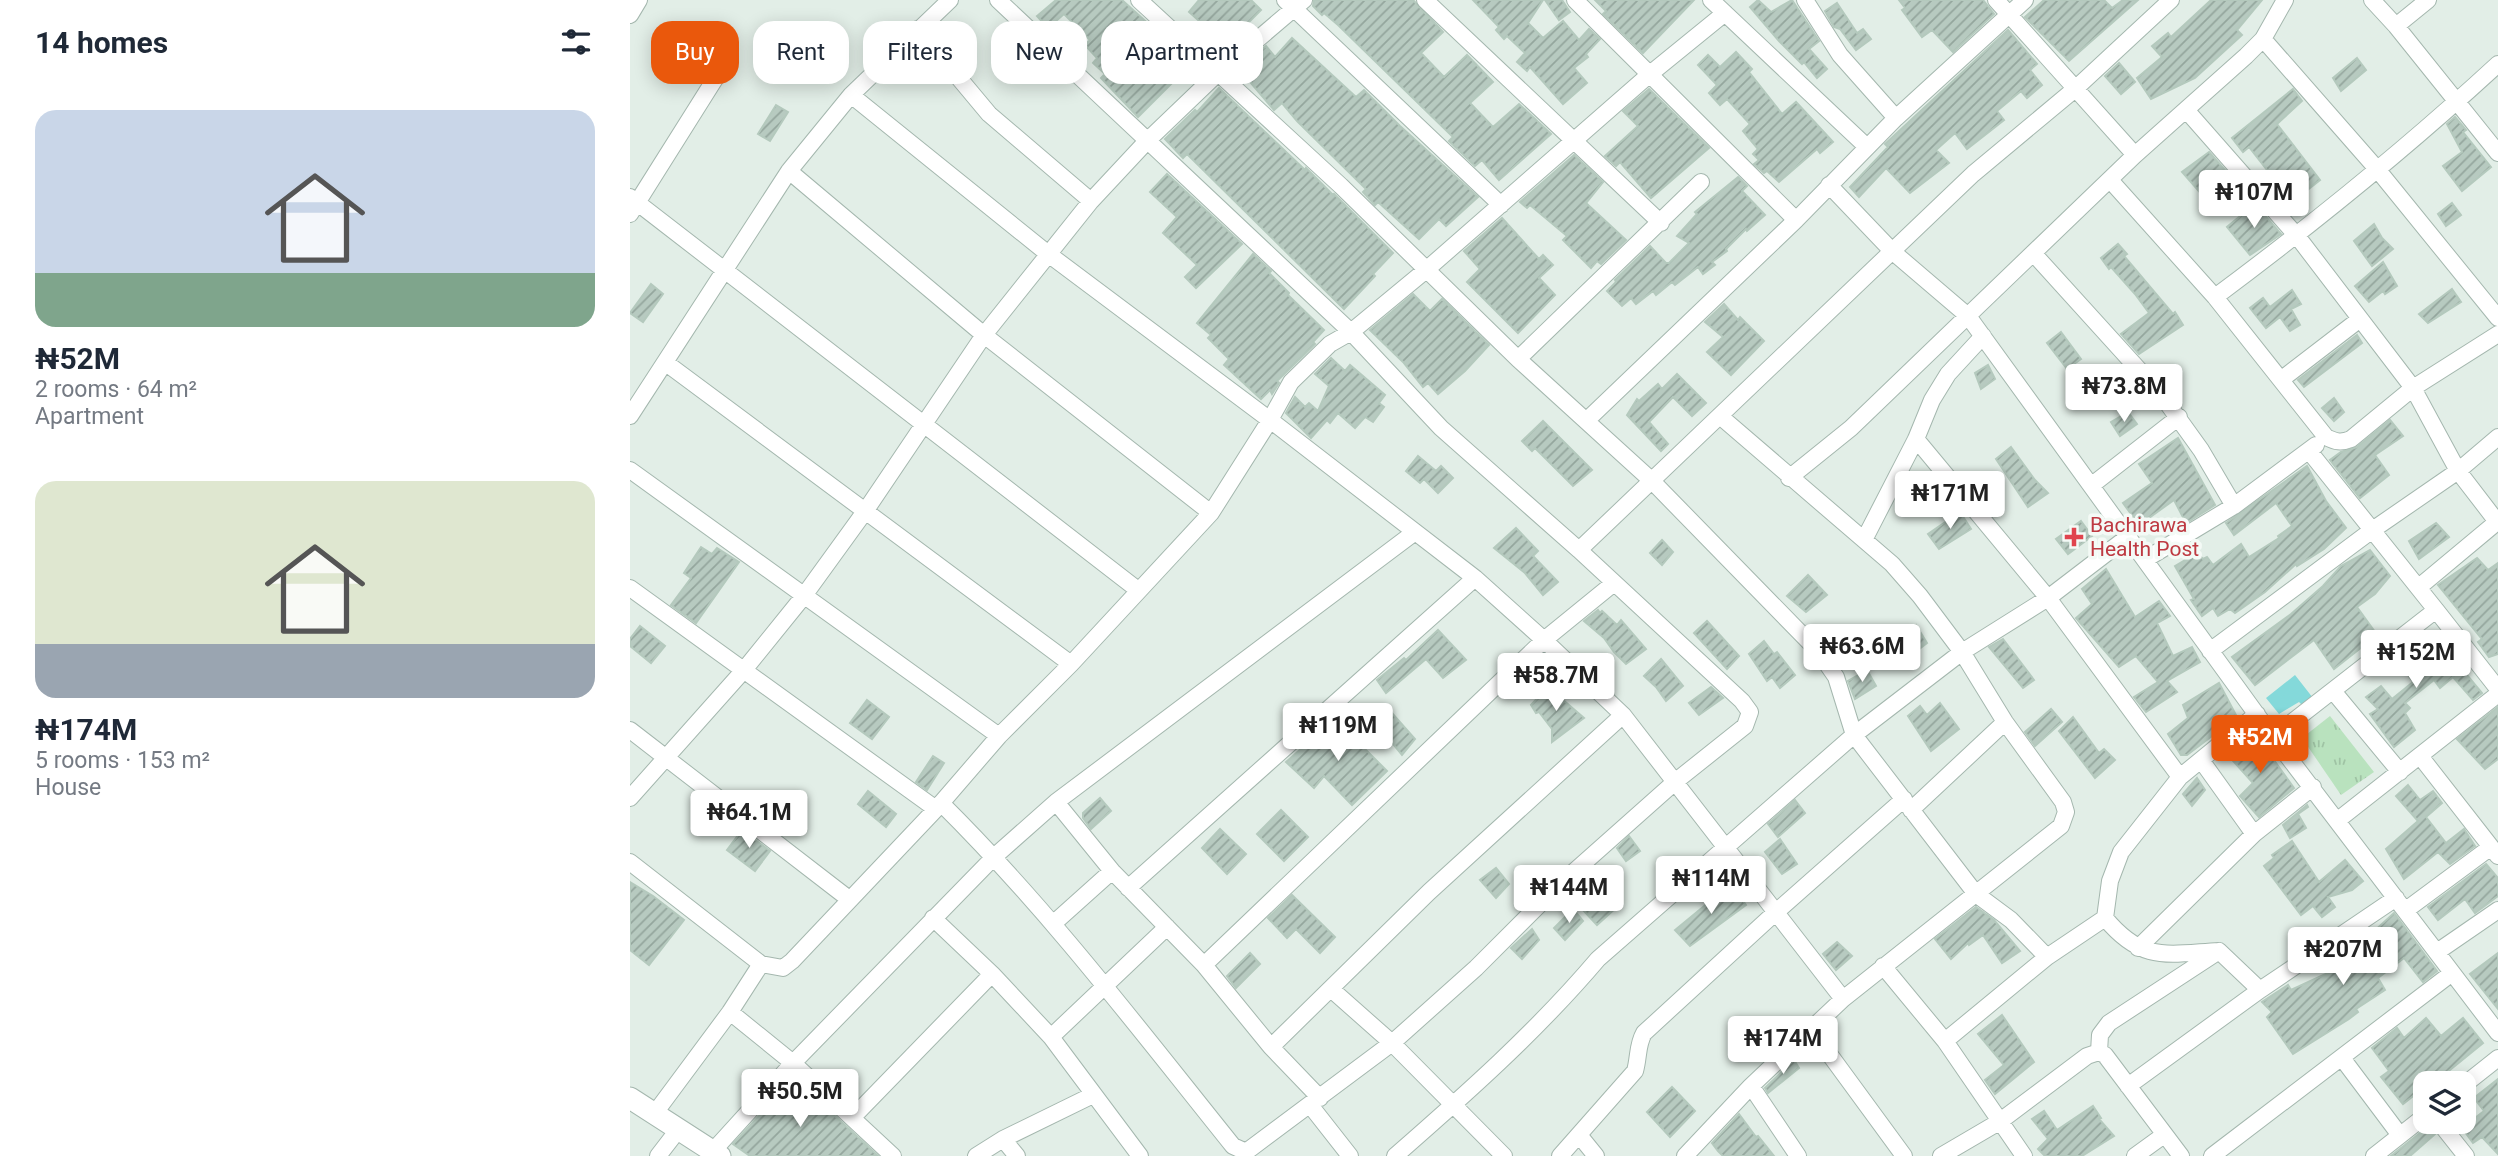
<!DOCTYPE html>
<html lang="en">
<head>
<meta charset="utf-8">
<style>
  body { margin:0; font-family:Roboto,sans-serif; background:#f2f2f3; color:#1f2937; height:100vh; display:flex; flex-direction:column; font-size:26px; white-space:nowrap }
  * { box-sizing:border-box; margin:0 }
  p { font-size:23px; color:#747a83 }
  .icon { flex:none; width:38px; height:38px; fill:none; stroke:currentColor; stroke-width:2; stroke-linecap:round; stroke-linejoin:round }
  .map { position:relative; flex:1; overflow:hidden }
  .side { display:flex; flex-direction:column; background:#fff; width:630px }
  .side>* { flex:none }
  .top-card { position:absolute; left:21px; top:21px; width:665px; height:63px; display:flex; gap:14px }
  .buttons { position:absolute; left:1783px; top:1071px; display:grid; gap:14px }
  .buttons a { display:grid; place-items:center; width:63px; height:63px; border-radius:14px; background:#fff; box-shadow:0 4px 18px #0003; font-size:35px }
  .price { position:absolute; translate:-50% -60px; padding:0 16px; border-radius:7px; background:#fff; color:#222; font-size:23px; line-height:46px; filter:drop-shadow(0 2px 4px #0008) }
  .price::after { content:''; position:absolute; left:50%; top:42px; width:21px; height:16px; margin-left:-10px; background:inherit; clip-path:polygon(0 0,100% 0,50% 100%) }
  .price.active { background:#ea580c; color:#fff }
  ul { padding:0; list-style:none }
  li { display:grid; align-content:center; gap:14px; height:371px; padding:0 35px }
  li span { display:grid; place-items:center; height:217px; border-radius:21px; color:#555 }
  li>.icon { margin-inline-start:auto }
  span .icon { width:126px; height:126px; fill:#fffc; stroke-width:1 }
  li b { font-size:30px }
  h2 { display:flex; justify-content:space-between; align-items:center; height:84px; padding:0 35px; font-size:30px }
  .tag { padding:0 24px; border-radius:21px; background:#fff; box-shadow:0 4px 18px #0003; font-size:24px; line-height:63px }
  .tag.active { background:#ea580c; color:#fff }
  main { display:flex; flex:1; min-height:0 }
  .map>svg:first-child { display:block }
  .grass { fill:url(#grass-tufts) }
  .water { fill:#84d9da }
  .building { fill:url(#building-hatch); stroke:#b4c9bd; stroke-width:2 }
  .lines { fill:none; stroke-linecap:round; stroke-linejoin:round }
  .minor-casing { stroke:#a4b7ae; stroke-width:18 }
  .tertiary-casing { stroke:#a4b7ae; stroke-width:23 }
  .minor { stroke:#fff; stroke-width:16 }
  .tertiary { stroke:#fff; stroke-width:21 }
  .health-dot { fill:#e0444e; stroke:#f4faf6; stroke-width:2.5 }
  .labels { text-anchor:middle; stroke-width:7; stroke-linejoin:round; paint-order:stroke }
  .health-label { font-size:21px; fill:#be3a42; stroke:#f4faf6; text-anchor:start }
</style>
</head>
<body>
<main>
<section class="side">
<h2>14 homes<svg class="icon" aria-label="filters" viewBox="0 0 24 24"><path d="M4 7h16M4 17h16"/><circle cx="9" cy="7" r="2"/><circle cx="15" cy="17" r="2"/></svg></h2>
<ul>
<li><span style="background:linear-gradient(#c9d6e8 75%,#7fa58c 0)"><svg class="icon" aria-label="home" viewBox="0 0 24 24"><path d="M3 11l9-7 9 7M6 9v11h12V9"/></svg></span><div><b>₦52M</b><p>2 rooms · 64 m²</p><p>Apartment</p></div></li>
<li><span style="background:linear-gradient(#dfe7d0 75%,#9aa5b1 0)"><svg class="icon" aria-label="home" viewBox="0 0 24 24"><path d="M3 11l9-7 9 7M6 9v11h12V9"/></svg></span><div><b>₦174M</b><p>5 rooms · 153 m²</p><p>House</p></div></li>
</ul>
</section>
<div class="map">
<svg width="1868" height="1156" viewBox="0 0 1868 1156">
  <defs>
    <pattern id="grass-tufts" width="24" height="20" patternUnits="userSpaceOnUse" patternTransform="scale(1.75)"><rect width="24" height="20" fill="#b9e2be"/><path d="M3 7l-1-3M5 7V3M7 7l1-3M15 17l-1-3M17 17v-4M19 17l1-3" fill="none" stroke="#9fc3a4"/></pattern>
    <pattern id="building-hatch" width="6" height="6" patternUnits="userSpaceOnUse" patternTransform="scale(1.75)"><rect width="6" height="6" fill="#b7cac0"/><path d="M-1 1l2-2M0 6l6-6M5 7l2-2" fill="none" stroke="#94a69d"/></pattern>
  </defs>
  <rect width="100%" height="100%" fill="#e2eee7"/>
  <!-- grass -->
  <path class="grass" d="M1700,716L1744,772L1711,795L1672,738Z"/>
  <!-- water -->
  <path class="water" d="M1665,675L1683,698L1673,706L1669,702L1649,714L1636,698Z"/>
  <!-- building -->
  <path class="building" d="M426,0H492L543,46L533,57L551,74L508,117L471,78L475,74L463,63L467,58L455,45L460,40L434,14L418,28L407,16Z
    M569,0H621L631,10L617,24L622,30L596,53L592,48L589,51L573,34L578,29L559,12Z
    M684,0H783L813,32L791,53L814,77L837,55L863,82L840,103L863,127L889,104L921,134L869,180L852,160L845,166L819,141L823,137L708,25L694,13L692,15L683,6Z
    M843,0H913L898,23L913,38L933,21L949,40L959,29L970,39L956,54L958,57L944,68L957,83L933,104L900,67L897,71L887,62L895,53L877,36L874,39L866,30L869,27Z
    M915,0H932L940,12L929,20Z
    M965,0H1064L1013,53L973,14L976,11Z
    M1128,0L1141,12L1162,0L1189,41L1179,49L1197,69L1187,78L1174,62L1172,64L1149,41L1120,7Z
    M1269,0H1353L1364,14L1323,52L1302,30L1292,37L1272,10L1275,8Z
    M1414,0H1474L1482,8L1493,0H1508L1439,61L1395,17Z
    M1581,0H1632L1607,30L1612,35L1565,78L1521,99L1507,78L1532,57L1522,46L1538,33L1541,37Z
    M1207,3L1227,33L1233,29L1241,39L1226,50L1210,29L1204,27L1195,11Z
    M1378,30L1407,64L1400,70L1412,85L1397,98L1391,91L1367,111L1374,120L1337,149L1325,133L1306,150L1319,163L1280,193L1256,168L1229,197L1220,187L1258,147L1255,144Z
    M662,38L726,97L734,90L770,126L848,197L816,226L809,219L789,239L748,202L745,205L733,192L736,189L667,121L652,103L644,110L609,69L636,46L645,57Z
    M1106,52L1122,69L1119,72L1152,114L1166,102L1203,142L1190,153L1187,149L1149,182L1137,171L1134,173L1124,164L1129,160L1123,154L1128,149L1113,131L1120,124L1097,99L1090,105L1079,93L1087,85L1068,65L1078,55L1090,67Z
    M1727,58L1736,70L1711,91L1703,78Z
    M1489,63L1505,82L1491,94L1475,76Z
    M589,88L675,170L676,168L703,195L704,194L763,253L743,274L745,276L714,309L557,154L553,158L535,139L565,110L567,112Z
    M1019,89L1079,148L1021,198L990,162L986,166L975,156L1008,126L993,111Z
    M1663,89L1672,101L1647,124L1690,180L1662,202L1619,147L1613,152L1602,138Z
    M146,105L158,112L140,141L128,134Z
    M1825,117L1836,130L1833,132L1861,167L1832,191L1813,166L1832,152L1817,124Z
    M1579,152L1601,177L1575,198L1552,172Z
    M944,155L973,182L956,203L996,240L971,264L967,261L961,268L933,240L937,236L900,205L897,208L890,202Z
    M537,174L612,244L566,288L555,277L567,265L533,233L547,217L520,192Z
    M1108,177L1117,186L1112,191L1135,215L1117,231L1116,229L1096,249L1097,251L1082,262L1085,265L1073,274L1068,267L1045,285L1042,282L1026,295L1023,291L1006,304L1001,298L992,306L977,291L986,282L985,280L1020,246L1036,263H1039L1059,243L1047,236L1067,214L1065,212Z
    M1822,203L1831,215L1816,226L1808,214Z
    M1625,204L1651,234L1620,255L1597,227Z
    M872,218L909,259L913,255L923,265L909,278L925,295L888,333L837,282L850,269L834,251Z
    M1744,224L1752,238L1763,249L1742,266L1724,241Z
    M1488,244L1497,254L1494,256L1543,314L1545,312L1553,325L1509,354L1491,334L1519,313L1505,294L1481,267L1479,269L1471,258Z
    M623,254L641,271L639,273L659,293L658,295L694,330L683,342L685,344L647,381L649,383L642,394L640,390L631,399L594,365L599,359L578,338L581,335L567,323Z
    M1753,262L1767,286L1755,294L1753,291L1739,302L1725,286Z
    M21,284L33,294L13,322L0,313Z
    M1822,289L1831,302L1798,323L1789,314Z
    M1662,290L1671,304L1661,309L1670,325L1660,331L1650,317L1636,328L1620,308L1633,298L1640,307Z
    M783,294L800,311L812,299L859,345L835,371L808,394L798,383L793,387L773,362L740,330Z
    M1094,304L1108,320L1110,317L1134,341L1101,375L1077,352L1093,337L1075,322Z
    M1431,332L1451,359L1437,369L1417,343Z
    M1727,335L1732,343L1674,387L1668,380Z
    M701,358L715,371L720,365L755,395L749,403L754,407L743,422L735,417L725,428L708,413L700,423L697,420L681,438L656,413L665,397L675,407L679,403L688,411L699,386L685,374Z
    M1358,365L1365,379L1351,389L1345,373Z
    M1047,374L1076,403L1062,416L1043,397L1019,422L1038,444L1031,451L997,415L1007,399L1009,401L1028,384L1032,389Z
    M1704,398L1714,412L1704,421L1692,408Z
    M1498,412L1507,424L1490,436L1481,422Z
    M1760,420L1773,436L1745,455L1759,475L1730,498L1700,460L1711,452L1727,447Z
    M913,421L962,470L943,486L905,448L902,451L892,441Z
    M1548,438L1585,505L1556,523L1544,500L1509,525L1493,503L1522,483L1509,464Z
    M1381,447L1405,480L1418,493L1398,507L1366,459Z
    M788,456L806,471L811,466L823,478L808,493L794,479L790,483L776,471Z
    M1677,466L1696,501L1716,528L1694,549L1667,566L1666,564L1635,592L1605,613L1600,609L1588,616L1583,608L1572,616L1561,600L1564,599L1545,566L1567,553L1573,559L1577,557L1583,565L1611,544L1619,557L1649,538L1648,536L1662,526L1646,503L1604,535L1596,523Z
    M1330,512L1341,529L1309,549L1298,534Z
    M1451,521L1462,536L1438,554L1426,539Z
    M1806,523L1819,537L1789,559L1779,541Z
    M886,528L908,551L903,556L928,582L913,595L895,573L864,548Z
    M1032,540L1043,552L1032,565L1020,553Z
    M71,547L82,554L87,548L109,562L66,623L41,605L61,578L54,573Z
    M1740,550L1760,576L1745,594L1727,607L1748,636L1734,649L1732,647L1704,669L1684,640L1625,685L1602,657L1661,614L1693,586L1711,566Z
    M1847,558L1858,570L1868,563V654L1859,657L1848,642L1852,639L1808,585Z
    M1476,569L1505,617L1529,601L1540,616L1527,623L1543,656L1562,647L1570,662L1537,681L1547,692L1516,712L1504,697L1528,682L1506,656L1489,667L1446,618L1462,604L1452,589Z
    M1178,575L1197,595L1176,612L1157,596Z
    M968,610L970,613L972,611L987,625L991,620L1016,649L996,664L984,652L974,638L954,621Z
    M1077,621L1109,656L1097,669L1064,633Z
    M1286,625L1297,643L1275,660L1264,641Z
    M10,626L35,646L21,663L0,646V639Z
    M808,630L836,660L813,678L796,659L756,693L747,680L774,658L776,660Z
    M1373,639L1404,680L1393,688L1359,647Z
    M1794,640L1806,653L1816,667L1831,659L1836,665L1832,669L1852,693L1843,700L1823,677L1810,688L1804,680L1775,703L1780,708L1775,713L1785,730L1764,747L1740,714L1748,709L1736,697L1751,686L1762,699L1783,682L1769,662Z
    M1134,641L1144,654L1147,652L1165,675L1150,688L1142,677L1137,681L1119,654Z
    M1031,659L1053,686L1036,701L1026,687L1014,676Z
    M1237,670L1246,686L1225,699L1218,681Z
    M1589,683L1607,717L1557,755H1551L1538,734L1558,718L1553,705Z
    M918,687L954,718L922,742V729L909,712L906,713L901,705Z
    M1081,687L1093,698L1069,715L1059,703Z
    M237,700L259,717L242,739L220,723Z
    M1310,703L1329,729L1301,751L1278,716L1290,706L1297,715Z
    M1868,707V759L1855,769L1827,739Z
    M1421,709L1432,722L1405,746L1395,732Z
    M761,712L785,739L772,755L745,722Z
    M1443,717L1469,753L1474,749L1485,760L1465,778L1429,731Z
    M705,719L757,771L722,805L694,776L684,788L656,762Z
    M1623,731L1664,788L1629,817L1610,796L1623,783L1596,753Z
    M303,756L314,763L297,790L286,782Z
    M1567,778L1575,790L1562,806L1553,794Z
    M1778,785L1790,800L1803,791L1812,803L1796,817L1816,843L1834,829L1845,846L1820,864L1808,852L1774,879L1756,849L1788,821L1766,796Z
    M238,791L266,814L256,827L228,804Z
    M470,798L481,811L461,829L453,818V813Z
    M1165,800L1175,813L1148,837L1138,824Z
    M1677,805L1678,807L1668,814L1676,828L1660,838L1653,825Z
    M651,810L678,837L654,861L627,834Z
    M590,829L616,854L597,874L572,848Z
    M112,830L140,851L125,871L97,850Z
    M999,836L1010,851L996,861L987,848Z
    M1150,839L1167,864L1152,874L1135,852Z
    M1662,841L1689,882L1715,860L1733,881L1722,890L1698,897L1705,907L1692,917L1683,906L1671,915L1634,866L1644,858L1642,855Z
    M1856,864L1868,878V896L1845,913L1835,899L1808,920L1798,907Z
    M866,868L879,884L866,898L850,880Z
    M0,882L23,896L54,920L19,965L0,950Z
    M1101,884L1116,905L1060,946L1045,930Z
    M971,889L987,907L967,925L952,909Z
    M662,895L705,937L690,953L666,929L657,938L638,918Z
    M1346,907L1364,920L1390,951L1372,963L1353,935L1339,945L1338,943L1321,959L1305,939Z
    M943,909L953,921L935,940L924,928Z
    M1764,913L1807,971L1793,982L1774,958L1748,978L1755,990L1726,1009L1728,1012L1719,1019L1663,1054L1637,1017L1642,1012L1632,1002L1658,985L1661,990L1700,972L1693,960L1717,944L1730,965L1753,947L1742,933Z
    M902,929L909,940L892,959L881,948Z
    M1207,942L1222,956L1206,970L1193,954Z
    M620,953L630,964L606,988L597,976Z
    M1868,953V1009L1840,974Z
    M1372,1015L1404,1062L1365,1094L1355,1080L1374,1065L1348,1034Z
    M1796,1018L1811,1036L1833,1018L1853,1043L1815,1074L1807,1083H1796V1103L1787,1093L1773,1104L1751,1077L1759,1071L1742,1048L1767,1028L1774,1038Z
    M1164,1060L1169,1068L1138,1093L1135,1088Z
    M164,1078L248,1156H120L103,1144Z
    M1868,1079V1154L1852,1137L1843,1143L1832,1128L1854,1111L1844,1098Z
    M1042,1087L1065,1111L1040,1137L1017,1112Z
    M1463,1106L1471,1118L1469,1119L1484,1136L1452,1156H1415L1408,1149L1418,1139L1402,1119L1414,1111L1427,1130Z
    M1109,1114L1126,1137L1128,1136L1144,1156H1093L1088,1151L1082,1143Z
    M1799,1126L1805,1134L1780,1156H1761Z"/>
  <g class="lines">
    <!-- minor casing -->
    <g class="minor-casing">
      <path id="minor" d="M509,0L711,186L888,359L1021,480L1188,651L1206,677L1224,735L1346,894L1381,920L1417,957
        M655,0L871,205
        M795,0L1031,223
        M945,0L1166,220
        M1081,0L1237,147
        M1175,0L1210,55L1266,118
        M1366,0L1505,155
        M1742,0L1766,26L1868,153
        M0,15L9,0
        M1766,26L1798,0
        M288,29L359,114L461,201
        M1633,39L1747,169L1868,318
        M221,95L417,253L640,420L845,578L914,640L993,715L1213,999
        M1557,111L1667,236L1783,388L1828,471L1868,523
        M159,171L354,335L581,513
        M1480,180L1585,297L1696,437C1706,442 1711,443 1721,439L1783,388L1868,334
        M1199,185L1263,252L1338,316L1643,737L1868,1033
        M0,197L508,590
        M0,214L95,63
        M1403,253L1530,393L1571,450L1604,506
        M1585,297C1683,224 1778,147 1868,64
        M888,359L1071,182
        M36,363L441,664
        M1652,379L1730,319
        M0,416L159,171L221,95L320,0
        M956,421L1166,220L1266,118L1395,0
        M0,470L369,736
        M1159,478L1221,428L1505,155L1616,56L1633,39L1655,0
        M1462,485L1549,417
        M1499,536L1418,598L1550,777
        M1234,540L1286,439L1302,400L1318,374L1353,336
        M949,550L1343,174L1445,89L1541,0
        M1516,559L1604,506L1686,445
        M1789,587L1867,522
        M0,588L306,809
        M1806,610L1868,689
        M1580,651L1741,531L1828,471L1868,437
        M1703,691L1770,772
        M0,730L219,899
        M1643,737L1806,610L1679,451
        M1790,756L1868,856
        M1571,760L1624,834
        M0,798L114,670L173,597L236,510L354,335L461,201L517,141L588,73L674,0
        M426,802L482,871L574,965L641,1047L690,1098
        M311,803C418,909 509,1029 603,1146L614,1151L620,1149L762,1043L846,968L929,885L1046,781L1115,726L1120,712L1112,701L949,550L811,428L721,332L368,0
        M1281,810L1375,722
        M1708,820L1868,694
        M0,862L131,964L153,968L162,961L306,809L369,736L441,664L581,513L640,420L661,382L700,344L721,332L796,270L1020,74L1095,13
        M498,888L845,578
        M1776,910L1861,847
        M303,918L362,974L421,1037L510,1156
        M424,923L482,871
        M1508,948L1624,834L1683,787
        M1589,951C1537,954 1512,963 1475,918L1480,881L1491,852L1550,777L1627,714
        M1807,952L1868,910
        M574,965L914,640L984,583
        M1253,966L1315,1041L1394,1156
        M701,989L762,1043L874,1156
        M100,1012L163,1063L263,1156
        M1181,1029L1274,1156
        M421,1037L537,927
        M1315,1041L1417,957L1475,918
        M641,1047L799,892L993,715
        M1469,1052L1470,1035L1479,1023L1589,951L1630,990
        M1469,1052L1475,1055L1551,1156
        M1712,1058L1769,1134
        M1834,1085L1868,1058
        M1121,1086L1168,1156
        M1498,1086L1630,990L1766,898
        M680,1105L720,1156
        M25,1113L100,1012L131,964
        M223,1117L362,974
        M1809,1122L1836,1156
        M949,1135L966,1156
        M373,1139L387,1156
        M83,1151L163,1063L365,856L426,802L785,532
        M28,1156L48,1130
        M346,1156L373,1139L463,1095
        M765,1156C836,1094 907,1031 968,959L1224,735L1332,652L1418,598L1286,439
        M930,1156L1005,1071C1009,1057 1007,1045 1014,1033L1146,912L1274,799
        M1055,1156L1121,1086L1213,999L1431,826L1436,812L1433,802L1375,722L1332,652L1290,596L1262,564L1091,417
        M1311,1156L1369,1122L1457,1056L1469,1052
        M1505,1156L1534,1135
        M1582,1156L1822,973
        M1744,1156L1796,1115"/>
    </g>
    <!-- tertiary casing -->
    <g class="tertiary-casing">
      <path id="tertiary" d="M0,1098L90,1156"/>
    </g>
    <!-- minor -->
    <use href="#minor" class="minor"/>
    <!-- tertiary -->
    <use href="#tertiary" class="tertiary"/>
  </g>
  <!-- markers -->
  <path class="health-dot" d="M1440.5 526.5h7v7h7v7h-7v7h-7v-7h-7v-7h7z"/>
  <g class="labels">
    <!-- health labels -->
    <g class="health-label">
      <text x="1460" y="532">Bachirawa<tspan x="1460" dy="24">Health Post</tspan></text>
    </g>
  </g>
</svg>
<div class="buttons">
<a><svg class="icon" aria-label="layers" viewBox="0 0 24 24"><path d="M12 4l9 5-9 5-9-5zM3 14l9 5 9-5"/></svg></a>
</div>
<b class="price" style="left:1624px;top:230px">₦107M</b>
<b class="price" style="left:1494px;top:424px">₦73.8M</b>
<b class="price" style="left:1320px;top:531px">₦171M</b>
<b class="price" style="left:1232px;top:684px">₦63.6M</b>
<b class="price" style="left:1786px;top:690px">₦152M</b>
<b class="price" style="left:926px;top:713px">₦58.7M</b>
<b class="price" style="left:708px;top:763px">₦119M</b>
<b class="price active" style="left:1630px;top:775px">₦52M</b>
<b class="price" style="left:119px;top:850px">₦64.1M</b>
<b class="price" style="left:1081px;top:916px">₦114M</b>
<b class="price" style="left:939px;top:925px">₦144M</b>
<b class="price" style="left:1713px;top:987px">₦207M</b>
<b class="price" style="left:1153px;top:1076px">₦174M</b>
<b class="price" style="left:170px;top:1129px">₦50.5M</b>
<div class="top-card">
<a class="tag active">Buy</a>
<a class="tag">Rent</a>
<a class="tag">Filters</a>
<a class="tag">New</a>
<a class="tag">Apartment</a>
</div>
</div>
</main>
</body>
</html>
